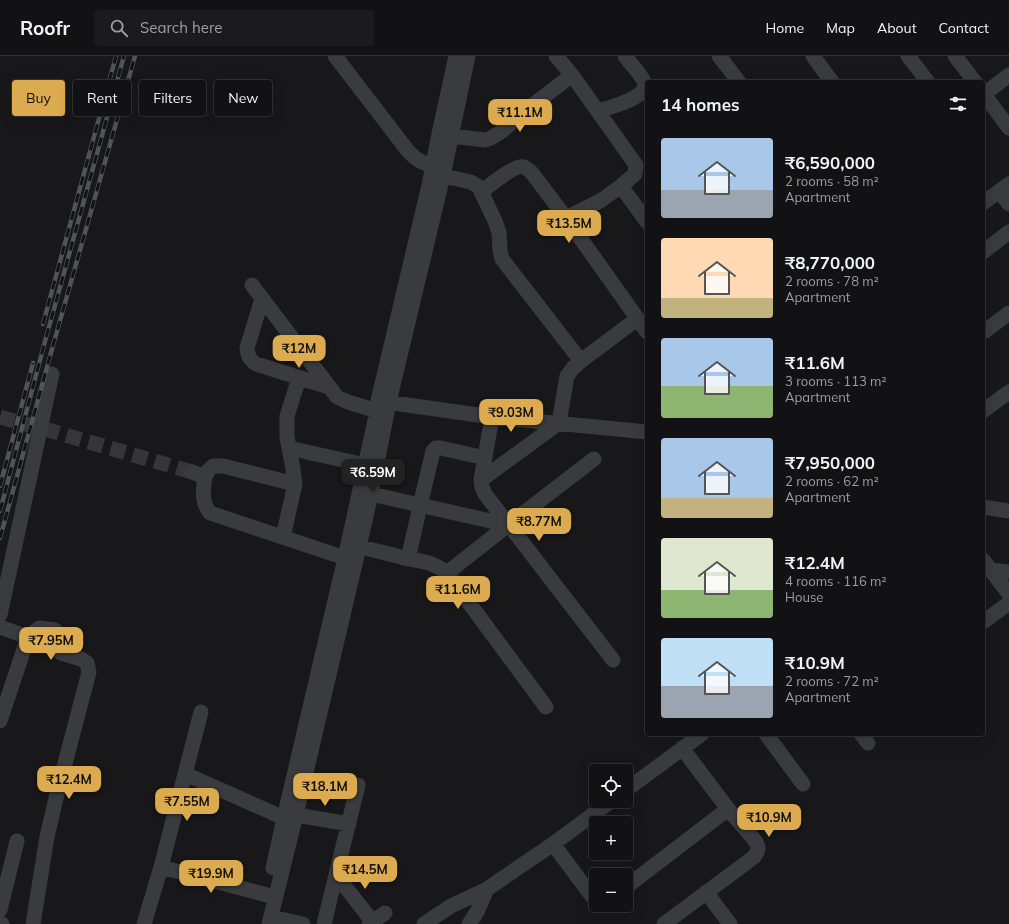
<!DOCTYPE html>
<html lang="en">
<head>
<meta charset="utf-8">
<style>
  body { margin:0; font-family:Mulish,sans-serif; background:#1b1b1d; color:#f1f3f6; height:100vh; display:flex; flex-direction:column; font-size:15px; white-space:nowrap }
  * { box-sizing:border-box; margin:0 }
  p { font-size:13px; color:#9c9ea0 }
  .icon { flex:none; width:22px; height:22px; fill:none; stroke:currentColor; stroke-width:2; stroke-linecap:round; stroke-linejoin:round }
  .map { position:relative; flex:1; overflow:hidden }
  .details { position:absolute; left:645px; top:24px; width:340px; height:656px; display:flex; flex-direction:column; background:#121214; border-radius:4px; box-shadow:0 4px 16px #0002,0 0 0 1px #313234 }
  .details>* { flex:none }
  .top-card { position:absolute; left:12px; top:24px; width:380px; height:36px; display:flex; gap:8px }
  .tools { position:absolute; left:589px; top:708px; display:grid; gap:8px }
  .tools a { display:grid; place-items:center; width:44px; height:44px; border-radius:4px; background:#121214; box-shadow:0 4px 16px #0002,0 0 0 1px #313234; font-size:20px }
  .price { position:absolute; translate:-50% -34px; padding:0 9px; border-radius:8px; background:#dcab4f; color:#111; font-size:13px; line-height:26px; filter:drop-shadow(0 1px 2px #0008) }
  .price::after { content:''; position:absolute; left:50%; top:24px; width:12px; height:9px; margin-left:-6px; background:inherit; clip-path:polygon(0 0,100% 0,50% 100%) }
  .price.on { background:#222; color:#fff }
  ul { padding:0; list-style:none }
  li { display:flex; align-items:center; gap:12px; height:100px; padding:0 16px }
  li span { display:grid; place-items:center; flex:none; width:112px; height:80px; border-radius:4px; color:#555 }
  li>.icon { margin-inline-start:auto }
  span .icon { width:48px; height:48px; fill:#fffc; stroke-width:1 }
  li b { font-size:17px }
  h2 { display:flex; justify-content:space-between; align-items:center; height:48px; padding:0 16px; font-size:17px }
  .chip { padding:0 14px; border-radius:4px; background:#121214; box-shadow:0 4px 16px #0002,0 0 0 1px #313234; font-size:14px; line-height:36px }
  .chip.on { background:#dcab4f; color:#111 }
  header { display:flex; align-items:center; gap:24px; box-sizing:border-box; height:56px; padding:0 20px; background:#121214; border-bottom:1px solid #313234 }
  header strong { font-size:19px }
  nav { display:flex; gap:22px; margin-inline-start:auto; font-size:14px }
  .search { width:280px; height:36px; background:#1b1b1d; display:flex; align-items:center; gap:10px; box-sizing:border-box; padding:0 14px; border-radius:4px; color:#9c9ea0; font-size:15px }
  .map>svg:first-child { display:block }
  .lines { fill:none; stroke-linecap:round; stroke-linejoin:round }
  .minor-tunnel { stroke:#36363a; stroke-width:15; stroke-dasharray:15 8; stroke-linecap:butt }
  .minor { stroke:#3a3b3f; stroke-width:15 }
  .rail-casing { stroke:#515357; stroke-width:4.5 }
  .rail { stroke:#131315; stroke-width:3; stroke-dasharray:9; stroke-linecap:butt }
</style>
</head>
<body>
<header>
<strong>Roofr</strong>
<div class="search"><svg class="icon" aria-label="search" viewBox="0 0 24 24"><circle cx="10" cy="10" r="6"/><path d="M15 15l6 6"/></svg>Search here</div>
<nav><a>Home</a><a>Map</a><a>About</a><a>Contact</a></nav>
</header>
<div class="map">
<svg width="1009" height="868" viewBox="0 0 1009 868">
  <rect width="100%" height="100%" fill="#18181a"/>
  <g class="lines">
    <!-- minor-tunnel -->
    <path class="minor-tunnel" d="M0,361L48,374L192,416"/>
    <!-- minor -->
    <path class="minor" d="M335,0L408,95C416,103 422,108 433,109
      M556,0L572,19L636,109L635,118L621,130L600,145L566,162
      M719,0L739,26
      M813,0L832,26
      M908,0L928,26
      M955,0L975,26
      M983,37L1009,72
      M983,39L1009,19
      M598,55C608,52 647,42 645,28C644,22 629,6 625,0
      M451,80L485,84L491,82L502,75L520,59L572,19
      M443,120L471,126L479,131L495,165L499,176L500,194L502,203L581,305
      M621,130L647,166
      M999,135L1009,148
      M481,136C489,130 515,108 524,111C527,112 530,115 532,117L566,162L647,276
      M983,147L1009,128
      M983,196L1009,176
      M252,229L337,341L348,346L377,355
      M262,243L247,292C248,300 249,303 256,308L329,331
      M985,275L1009,257
      M379,345L492,361L647,376
      M983,355L1009,336
      M492,361L481,424L482,431L485,438L613,604
      M289,392L365,409
      M192,416L205,421C203,435 201,445 210,457L345,502
      M205,421L208,415L213,410H223L295,428
      M481,424L559,367L567,320L573,312L581,305L637,263
      M371,438L508,469
      M983,451L1009,455
      M283,481L295,428L293,413L287,381V360L299,322
      M349,488C368,493 386,497 404,502C422,506 432,505 447,517L546,651
      M408,503L420,450L433,395L436,392H441L485,402
      M983,504L1009,538
      M991,514L1009,516
      M447,517L508,469L594,403
      M0,559L52,318
      M983,566L1009,547
      M0,571L28,581
      M0,665L28,581L39,572L55,574L62,586L61,597L81,603L87,607L89,616L57,738L47,781L33,868
      M766,678L803,728
      M861,678L868,687
      M185,718L284,762
      M626,734L702,678
      M296,759L349,768
      M553,788L591,839L596,844
      M161,811L267,839
      M273,812L284,762L345,502L377,355L378,345L429,129L439,78L456,0
      M336,819L372,865
      M626,831L728,753
      M706,836L730,868
      M0,854L17,785
      M271,861L303,868
      M0,867L2,868
      M144,868L161,811L201,656
      M269,868L296,759L359,491L371,438L389,346L443,120L468,0
      M324,868L358,729
      M369,868L385,857
      M424,868L451,850L487,833
      M469,868L477,856L487,833L553,788L611,745
      M664,868L754,801C760,793 759,790 753,782L728,753L682,692"/>
    <!-- rail casing -->
    <g class="rail-casing">
      <path id="rail" d="M43,268L116,0
        M0,430L33,307
        M0,455L44,289L124,0
        M0,482L52,293L135,0"/>
    </g>
    <!-- rail -->
    <use href="#rail" class="rail"/>
  </g>
</svg>
<div class="tools">
<a><svg class="icon" aria-label="locate" viewBox="0 0 24 24"><circle cx="12" cy="12" r="6"/><path d="M12 2v4M12 18v4M2 12h4M18 12h4"/></svg></a>
<a>+</a>
<a>−</a>
</div>
<b class="price" style="left:520px;top:77px">₹11.1M</b>
<b class="price" style="left:569px;top:188px">₹13.5M</b>
<b class="price" style="left:299px;top:313px">₹12M</b>
<b class="price" style="left:511px;top:377px">₹9.03M</b>
<b class="price on" style="left:373px;top:437px">₹6.59M</b>
<b class="price" style="left:539px;top:486px">₹8.77M</b>
<b class="price" style="left:458px;top:554px">₹11.6M</b>
<b class="price" style="left:51px;top:605px">₹7.95M</b>
<b class="price" style="left:69px;top:744px">₹12.4M</b>
<b class="price" style="left:325px;top:751px">₹18.1M</b>
<b class="price" style="left:187px;top:766px">₹7.55M</b>
<b class="price" style="left:769px;top:782px">₹10.9M</b>
<b class="price" style="left:365px;top:834px">₹14.5M</b>
<b class="price" style="left:211px;top:838px">₹19.9M</b>
<div class="top-card">
<a class="chip on">Buy</a>
<a class="chip">Rent</a>
<a class="chip">Filters</a>
<a class="chip">New</a>
</div>
<section class="details">
<h2>14 homes<svg class="icon" aria-label="filters" viewBox="0 0 24 24"><path d="M4 7h16M4 17h16"/><circle cx="9" cy="7" r="2"/><circle cx="15" cy="17" r="2"/></svg></h2>
<ul>
<li><span style="background:linear-gradient(#a9c7e8 65%,#9aa5b1 0)"><svg class="icon" aria-label="home" viewBox="0 0 24 24"><path d="M3 11l9-7 9 7M6 9v11h12V9"/></svg></span><div><b>₹6,590,000</b><p>2 rooms · 58 m²</p><p>Apartment</p></div></li>
<li><span style="background:linear-gradient(#ffd9b3 75%,#c2b280 0)"><svg class="icon" aria-label="home" viewBox="0 0 24 24"><path d="M3 11l9-7 9 7M6 9v11h12V9"/></svg></span><div><b>₹8,770,000</b><p>2 rooms · 78 m²</p><p>Apartment</p></div></li>
<li><span style="background:linear-gradient(#a9c7e8 60%,#8fb573 0)"><svg class="icon" aria-label="home" viewBox="0 0 24 24"><path d="M3 11l9-7 9 7M6 9v11h12V9"/></svg></span><div><b>₹11.6M</b><p>3 rooms · 113 m²</p><p>Apartment</p></div></li>
<li><span style="background:linear-gradient(#a9c7e8 75%,#c2b280 0)"><svg class="icon" aria-label="home" viewBox="0 0 24 24"><path d="M3 11l9-7 9 7M6 9v11h12V9"/></svg></span><div><b>₹7,950,000</b><p>2 rooms · 62 m²</p><p>Apartment</p></div></li>
<li><span style="background:linear-gradient(#dfe7d0 65%,#8fb573 0)"><svg class="icon" aria-label="home" viewBox="0 0 24 24"><path d="M3 11l9-7 9 7M6 9v11h12V9"/></svg></span><div><b>₹12.4M</b><p>4 rooms · 116 m²</p><p>House</p></div></li>
<li><span style="background:linear-gradient(#bfe0f5 60%,#9aa5b1 0)"><svg class="icon" aria-label="home" viewBox="0 0 24 24"><path d="M3 11l9-7 9 7M6 9v11h12V9"/></svg></span><div><b>₹10.9M</b><p>2 rooms · 72 m²</p><p>Apartment</p></div></li>
</ul>
</section>
</div>
</body>
</html>
